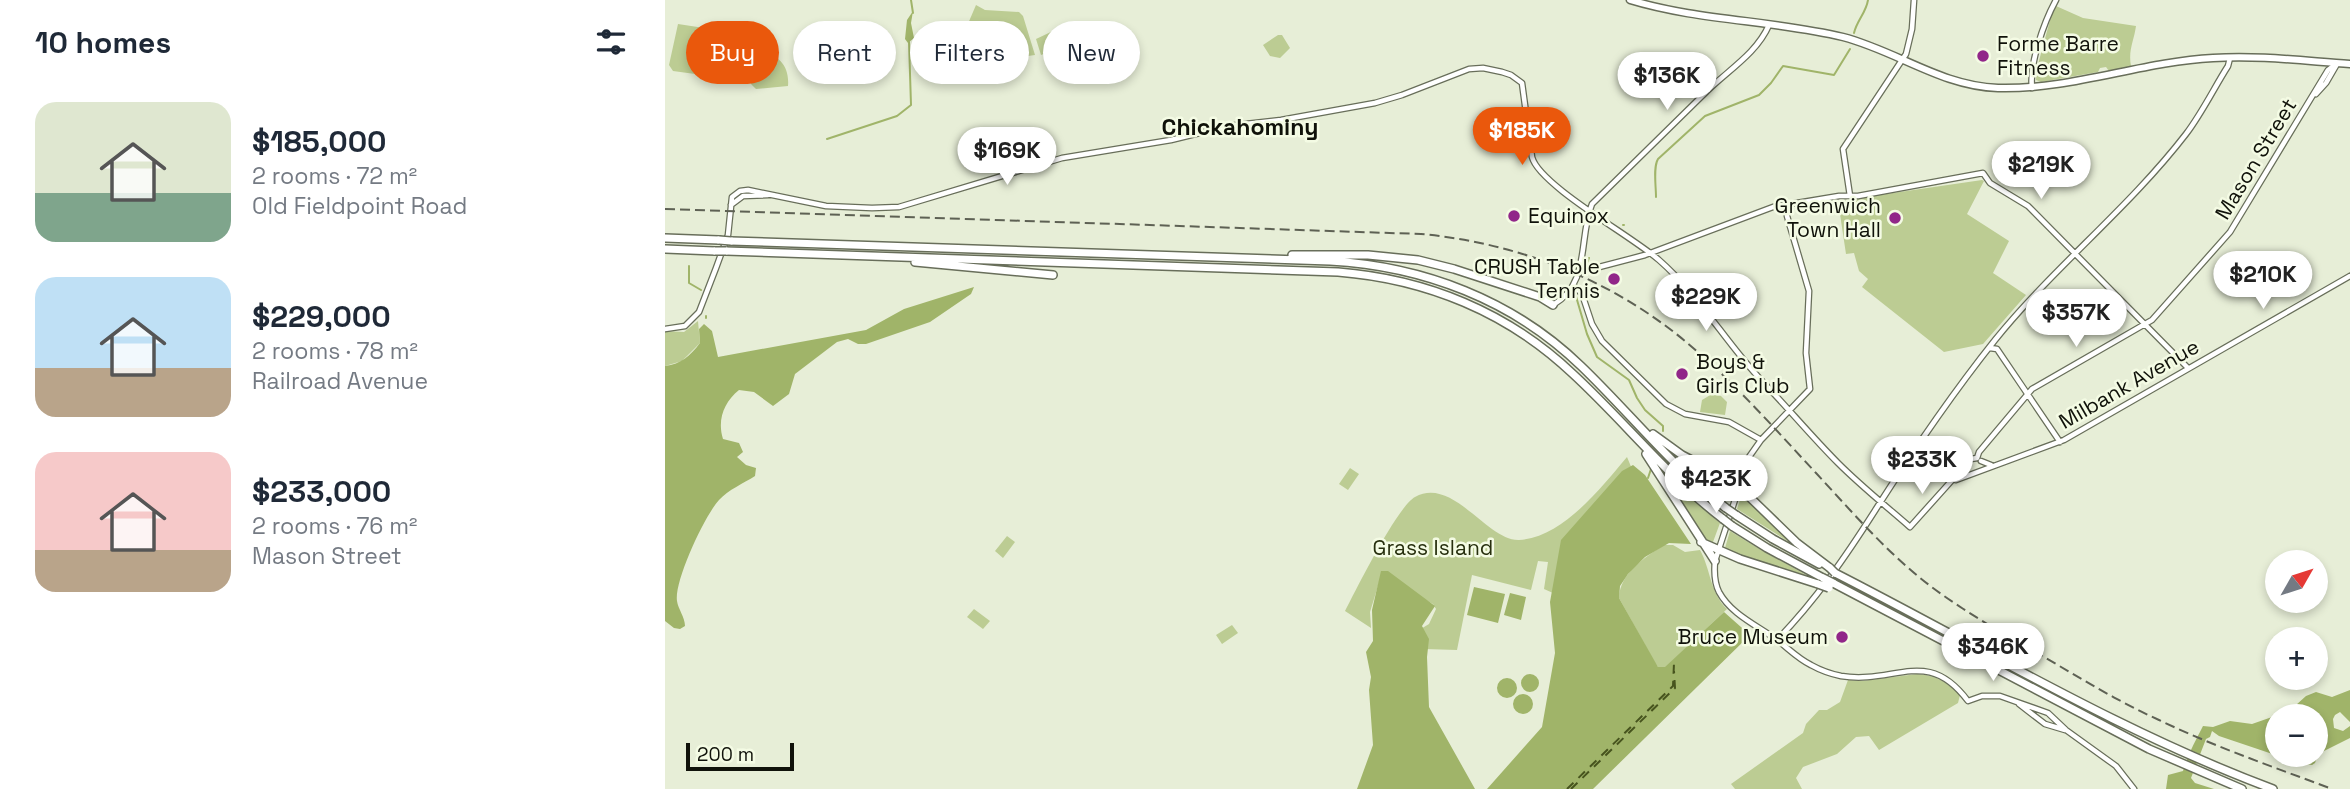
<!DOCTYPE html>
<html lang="en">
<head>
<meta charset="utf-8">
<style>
  body { margin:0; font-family:"Space Grotesk",sans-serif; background:#f2f2f3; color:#1f2937; height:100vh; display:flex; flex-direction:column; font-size:26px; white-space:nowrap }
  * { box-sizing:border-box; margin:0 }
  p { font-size:23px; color:#747a83 }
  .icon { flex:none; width:38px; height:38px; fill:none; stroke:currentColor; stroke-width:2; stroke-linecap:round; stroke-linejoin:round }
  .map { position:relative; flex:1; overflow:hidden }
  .side { display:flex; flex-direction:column; background:#fff; width:665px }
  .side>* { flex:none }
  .hud { position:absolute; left:21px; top:21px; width:665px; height:63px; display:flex; gap:14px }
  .needle { width:46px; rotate:51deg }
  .fabs { position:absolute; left:1600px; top:550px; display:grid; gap:14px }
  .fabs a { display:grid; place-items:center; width:63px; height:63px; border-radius:50%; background:#fff; box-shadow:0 4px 10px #0003; font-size:35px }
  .scale { position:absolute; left:21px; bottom:18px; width:108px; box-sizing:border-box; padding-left:7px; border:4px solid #10120a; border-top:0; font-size:19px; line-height:24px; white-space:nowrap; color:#10120a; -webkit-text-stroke:5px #f4fbe4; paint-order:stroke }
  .price { position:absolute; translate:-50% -60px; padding:0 16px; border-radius:24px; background:#fff; color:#222; font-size:23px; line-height:46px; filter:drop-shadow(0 2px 4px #0008) }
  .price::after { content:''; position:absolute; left:50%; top:42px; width:21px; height:16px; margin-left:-10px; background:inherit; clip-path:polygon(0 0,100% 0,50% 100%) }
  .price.on { background:#ea580c; color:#fff }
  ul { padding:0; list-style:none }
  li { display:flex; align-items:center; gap:21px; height:175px; padding:0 35px }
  li span { display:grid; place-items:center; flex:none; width:196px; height:140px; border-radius:21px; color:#555 }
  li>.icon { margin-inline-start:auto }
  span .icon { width:84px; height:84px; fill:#fffc; stroke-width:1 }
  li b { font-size:30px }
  h2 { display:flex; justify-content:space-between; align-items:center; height:84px; padding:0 35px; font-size:30px }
  .pill { padding:0 24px; border-radius:32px; background:#fff; box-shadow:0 4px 10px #0003; font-size:24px; line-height:63px }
  .pill.on { background:#ea580c; color:#fff }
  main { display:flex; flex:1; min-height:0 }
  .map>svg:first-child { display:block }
  .green { fill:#bccc93 }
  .water { fill:#a0b469; fill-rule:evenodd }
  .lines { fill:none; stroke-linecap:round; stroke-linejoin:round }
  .stream { stroke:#a0b469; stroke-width:2 }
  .ferry { stroke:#47541e; stroke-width:2; stroke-dasharray:9 7; stroke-linecap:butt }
  .secondary-casing { stroke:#686e5a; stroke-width:7 }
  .primary-casing { stroke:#686e5a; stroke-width:9 }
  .highway-casing { stroke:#686e5a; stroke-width:10 }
  .secondary { stroke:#fff; stroke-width:4.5 }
  .primary { stroke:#fff; stroke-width:6 }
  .highway { stroke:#fff; stroke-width:7 }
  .rail { stroke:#5e6154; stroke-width:2; stroke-dasharray:10 5; stroke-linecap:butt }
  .highway-bridge-casing { stroke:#686e5a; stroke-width:10; stroke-linecap:butt }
  .highway-bridge { stroke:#fff; stroke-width:7 }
  .poi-dot { fill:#912689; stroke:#f4fbe4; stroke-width:2.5 }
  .labels { text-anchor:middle; stroke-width:5; stroke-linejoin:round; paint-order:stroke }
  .poi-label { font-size:21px; fill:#10120a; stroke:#f4fbe4; text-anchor:start }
  .street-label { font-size:21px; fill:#10120a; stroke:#f4fbe4 }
  .park-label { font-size:21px; fill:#272f0e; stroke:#f4fbe4 }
  .neighbourhood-label { font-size:23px; font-weight:bold; fill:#10120a; stroke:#f4fbe4 }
</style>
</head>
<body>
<main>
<section class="side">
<h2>10 homes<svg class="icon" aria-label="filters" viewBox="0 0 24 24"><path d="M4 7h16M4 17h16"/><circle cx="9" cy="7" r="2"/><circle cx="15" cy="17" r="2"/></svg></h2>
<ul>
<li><span style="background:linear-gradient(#dfe7d0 65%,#7fa58c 0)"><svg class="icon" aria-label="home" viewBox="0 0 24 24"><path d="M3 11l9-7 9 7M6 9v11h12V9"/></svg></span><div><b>$185,000</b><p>2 rooms · 72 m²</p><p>Old Fieldpoint Road</p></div></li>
<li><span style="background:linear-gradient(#bfe0f5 65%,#b9a48a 0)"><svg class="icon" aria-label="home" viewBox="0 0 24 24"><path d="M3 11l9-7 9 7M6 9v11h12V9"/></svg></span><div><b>$229,000</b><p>2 rooms · 78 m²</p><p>Railroad Avenue</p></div></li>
<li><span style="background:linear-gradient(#f6c9c9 70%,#b9a48a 0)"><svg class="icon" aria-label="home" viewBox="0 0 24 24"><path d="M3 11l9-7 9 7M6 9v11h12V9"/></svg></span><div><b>$233,000</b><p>2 rooms · 76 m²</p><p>Mason Street</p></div></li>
</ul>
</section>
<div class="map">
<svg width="1685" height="789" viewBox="0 0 1685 789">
  <rect width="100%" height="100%" fill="#e7eed7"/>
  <!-- green -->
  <path class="green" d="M311,5L320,10L354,12L358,16L370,55C328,61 319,70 302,26Z
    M1391,6L1418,18L1471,26C1469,41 1463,50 1466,66L1444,71L1441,67L1435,68L1433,72L1376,82L1371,80L1372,68L1387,13Z
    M13,24L72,33L67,66L35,61L30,74L8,71L4,65Z
    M388,31L394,48L376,55L371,39Z
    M613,35H617L625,48L615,58L605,56L598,45Z
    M87,50C109,52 125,62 123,86L91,89L86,84L82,52Z
    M1317,180L1319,181L1302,214L1344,241L1328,273L1361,295L1318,344L1279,352L1197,287L1203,279L1194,271L1189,253L1181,254L1173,201Z
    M33,321L35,343L17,361L0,366V331L19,332Z
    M1047,394L1056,396L1062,402L1060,415L1035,412L1037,400Z
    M1008,452L1067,484L1063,501Z
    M962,457L967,469L888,593L879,589L883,562L873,561L866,590L807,575L792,650L759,649L754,630L764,624L771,609L768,604L716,576L705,612L706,628L680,611C692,588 732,507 750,497C788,476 822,541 854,540C897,538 936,488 962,457Z
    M685,468L694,474L683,490L674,484Z
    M1002,477L1055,523L1048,542L1042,541C1029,520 1014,500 1001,478Z
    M1077,494L1127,544L1072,509Z
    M1065,531L1096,550L1145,577L1063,551L1060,548Z
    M342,536L350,542L338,558L330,551Z
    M999,545H1008L1020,552L1035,550C1046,570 1045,593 1062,609L1000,668L993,667L990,663L954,598C955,573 979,558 999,545Z
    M309,609L325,621L318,629L302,617Z
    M567,625L573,633L557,644L551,635Z
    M1252,674C1271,675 1282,682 1295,695L1293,703L1214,750L1204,736L1191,737L1172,754L1138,767L1131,778L1137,789H1070L1066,784L1138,733L1141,724L1154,710H1162L1175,702L1183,680L1197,681Z"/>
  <!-- water -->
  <path class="water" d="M248,11L246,23L249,38L243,43L240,39L242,20Z
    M309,287L306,294L265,322L201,344H193L183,339L172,342L130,374L124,394L108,406L89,392L74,390C59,402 52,420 58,439L74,443L78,452L72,457L81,465L91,468L90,476C79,483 63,490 54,500C40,515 9,581 12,601C13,609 20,617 20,626L15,629L9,628L0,621V366C16,364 25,356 35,343L34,329L39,324L47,331L53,357L201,330L239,309Z
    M968,465L980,475L1026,544L1004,543L980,557L963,574L955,586L954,598L993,667H1000L1059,612L1085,635L928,789H822L877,727L890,653L885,602L896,540L957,471Z
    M716,571H723L770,606L757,626L764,639L762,657L764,707L810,789H692L708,745L704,690L706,677L701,652L708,641L707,610Z
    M809,587L840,594L833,623L802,615Z
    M845,593L861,597L856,620L839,615Z
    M856 683a9 9 0 1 1 18 0a9 9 0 1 1-18 0Z
    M832 688a10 10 0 1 1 20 0a10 10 0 1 1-20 0Z
    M1685,690V722L1675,712L1670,715L1668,719L1669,728L1678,731L1685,726V738L1653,754L1650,763L1647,765L1634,763L1554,736L1547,731L1545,737L1541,739L1526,778L1530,783L1549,789H1501L1503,775L1518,771C1523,754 1530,742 1538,726L1548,727L1565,721L1587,724L1607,717L1631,705L1641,696L1651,692L1667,697ZM1612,716H1650V754H1612Z
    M848 704a10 10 0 1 1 20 0a10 10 0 1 1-20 0Z"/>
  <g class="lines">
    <!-- stream -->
    <path class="stream" d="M246,0L248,13
      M1189,33C1192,20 1201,13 1203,0
      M162,139L232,116L246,105L244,42
      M991,197C991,186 988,167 993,159L1040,116L1094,95L1106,83L1118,66L1169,75L1185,49
      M958,225H959
      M24,266V283L36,290
      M921,266L924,258
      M910,293L922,334L932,357L964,380L972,398L980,410L998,426V431
      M41,318V316
      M983,478L986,469"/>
    <!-- ferry -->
    <path class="ferry" d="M902,789L1008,686L1009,663
      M906,789L1010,688L1009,671"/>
    <!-- secondary casing -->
    <g class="secondary-casing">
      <path id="secondary" d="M1367,88C1364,64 1379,22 1391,0
        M1651,94L1661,83L1672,64
        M1185,196L1178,149L1241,54L1247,29L1249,0
        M1126,204L1122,207V216L1144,291L1141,353L1145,389L1096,440L1084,457L1050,561C1049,572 1049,582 1054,592C1067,616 1096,627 1116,643C1126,651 1134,659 1146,665C1155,670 1166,674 1176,676C1230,685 1262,646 1303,701L1317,696H1335L1383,713L1401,730L1451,766L1469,789
        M66,205L78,196L103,195
        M915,272L980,255L1108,207L1174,196H1193L1318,173L1325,183L1363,206L1523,368
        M909,286L917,294L927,324L937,341L1001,404L1020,414L1064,422L1096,440
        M888,305C926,283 913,239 927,204C964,168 1001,131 1038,95C1060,72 1091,55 1104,25
        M0,329L20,326L34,312L51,268L63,235L67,197L75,191L83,190L161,206L207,208L234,207L397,158L506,140L563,126L616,120L710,103L737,95L804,69L818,68L837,72L846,75L857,83L867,157C874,185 968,237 994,260C1034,295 1061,343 1097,381C1123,408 1147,437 1173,463C1196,486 1221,506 1245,527L1306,459L1312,458L1314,452L1367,389L1487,320L1565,232L1663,70L1671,64
        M1325,348L1332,349L1395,442
        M1316,461L1326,465
        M1291,480L1399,440L1685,276
        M1112,640C1151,600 1181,556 1211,509C1248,451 1287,394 1330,340C1389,267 1464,208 1521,134C1537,113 1549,88 1563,66L1565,58
        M1354,704L1380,724L1400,730"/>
    </g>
    <!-- primary casing -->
    <g class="primary-casing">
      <path id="primary" d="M965,0C1034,21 1108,20 1178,37C1232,51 1276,86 1333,88C1406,90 1475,62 1548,58C1593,55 1640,61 1685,64"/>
    </g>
    <!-- highway casing -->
    <g class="highway-casing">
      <path id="highway" d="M0,238L54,240
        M66,241L665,261C758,266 848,300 916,366C965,413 1007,467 1061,508
        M0,249L50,251
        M61,251L673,272C761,279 843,312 908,374C959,421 1002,476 1058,519
        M627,255H703L753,260L789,269L875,297L888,305
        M250,262L388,275
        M988,434L1017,455L1069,482L1132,543L1165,568
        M981,454L1050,561
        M1058,473H1070L1080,466
        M1071,515L1108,539L1154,564
        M1067,526L1102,548L1158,578
        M1036,542L1075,559L1153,584
        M1170,573C1315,647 1455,732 1608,789
        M1168,583L1484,749L1577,789"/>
    </g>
    <!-- secondary -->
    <use href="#secondary" class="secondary"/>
    <!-- primary -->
    <use href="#primary" class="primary"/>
    <!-- highway -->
    <use href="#highway" class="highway"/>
    <!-- rail -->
    <path class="rail" d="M0,209L756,234C853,243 945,279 1020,341C1068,381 1109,428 1151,473C1188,513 1224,555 1268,588C1303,614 1341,635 1379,657C1417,679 1454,702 1494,720C1550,747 1609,767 1667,789"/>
    <!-- highway-bridge casing -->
    <g class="highway-bridge-casing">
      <path id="highway-bridge" d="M54,240L66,241
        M50,251H61
        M1061,508L1071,515
        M1058,519L1067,526
        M1165,568L1170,573
        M1158,578L1168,583
        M1153,584L1164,588"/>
    </g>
    <!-- highway-bridge -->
    <use href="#highway-bridge" class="highway-bridge"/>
  </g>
  <!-- markers -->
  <g class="poi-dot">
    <circle cx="1318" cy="56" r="7"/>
    <circle cx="849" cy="216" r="7"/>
    <circle cx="1230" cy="218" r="7"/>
    <circle cx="949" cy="279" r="7"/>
    <circle cx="1017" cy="374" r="7"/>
    <circle cx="1177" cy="637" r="7"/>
  </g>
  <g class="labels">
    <!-- poi labels -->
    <g class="poi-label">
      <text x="1332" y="51">Forme Barre<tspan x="1332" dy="24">Fitness</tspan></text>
      <text x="1216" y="213" text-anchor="end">Greenwich<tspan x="1216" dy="24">Town Hall</tspan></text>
      <text x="863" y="223">Equinox</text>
      <text x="935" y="274" text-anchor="end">CRUSH Table<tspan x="935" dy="24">Tennis</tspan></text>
      <text x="1031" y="369">Boys &amp;<tspan x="1031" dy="24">Girls Club</tspan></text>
      <text x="1163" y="644" text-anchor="end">Bruce Museum</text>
    </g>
    <!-- street labels -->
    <g class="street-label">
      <text transform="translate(1591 159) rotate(-59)" y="7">Mason Street</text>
      <text transform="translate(1464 384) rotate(-30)" y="7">Milbank Avenue</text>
    </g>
    <!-- park labels -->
    <g class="park-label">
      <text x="768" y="555">Grass Island</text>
    </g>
    <!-- neighbourhood labels -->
    <g class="neighbourhood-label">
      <text x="575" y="135">Chickahominy</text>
    </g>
  </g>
</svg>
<div class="fabs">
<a><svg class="needle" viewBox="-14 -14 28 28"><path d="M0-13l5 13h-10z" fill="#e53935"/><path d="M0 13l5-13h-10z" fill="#747a83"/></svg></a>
<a>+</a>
<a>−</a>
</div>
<div class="scale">200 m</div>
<b class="price" style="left:1002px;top:112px">$136K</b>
<b class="price on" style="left:857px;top:167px">$185K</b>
<b class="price" style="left:342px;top:187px">$169K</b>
<b class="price" style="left:1376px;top:201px">$219K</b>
<b class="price" style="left:1598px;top:311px">$210K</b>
<b class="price" style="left:1041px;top:333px">$229K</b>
<b class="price" style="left:1411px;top:349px">$357K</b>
<b class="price" style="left:1257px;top:496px">$233K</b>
<b class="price" style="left:1051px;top:515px">$423K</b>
<b class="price" style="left:1328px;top:683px">$346K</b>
<div class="hud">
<a class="pill on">Buy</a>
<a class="pill">Rent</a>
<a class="pill">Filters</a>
<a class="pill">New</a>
</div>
</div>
</main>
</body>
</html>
